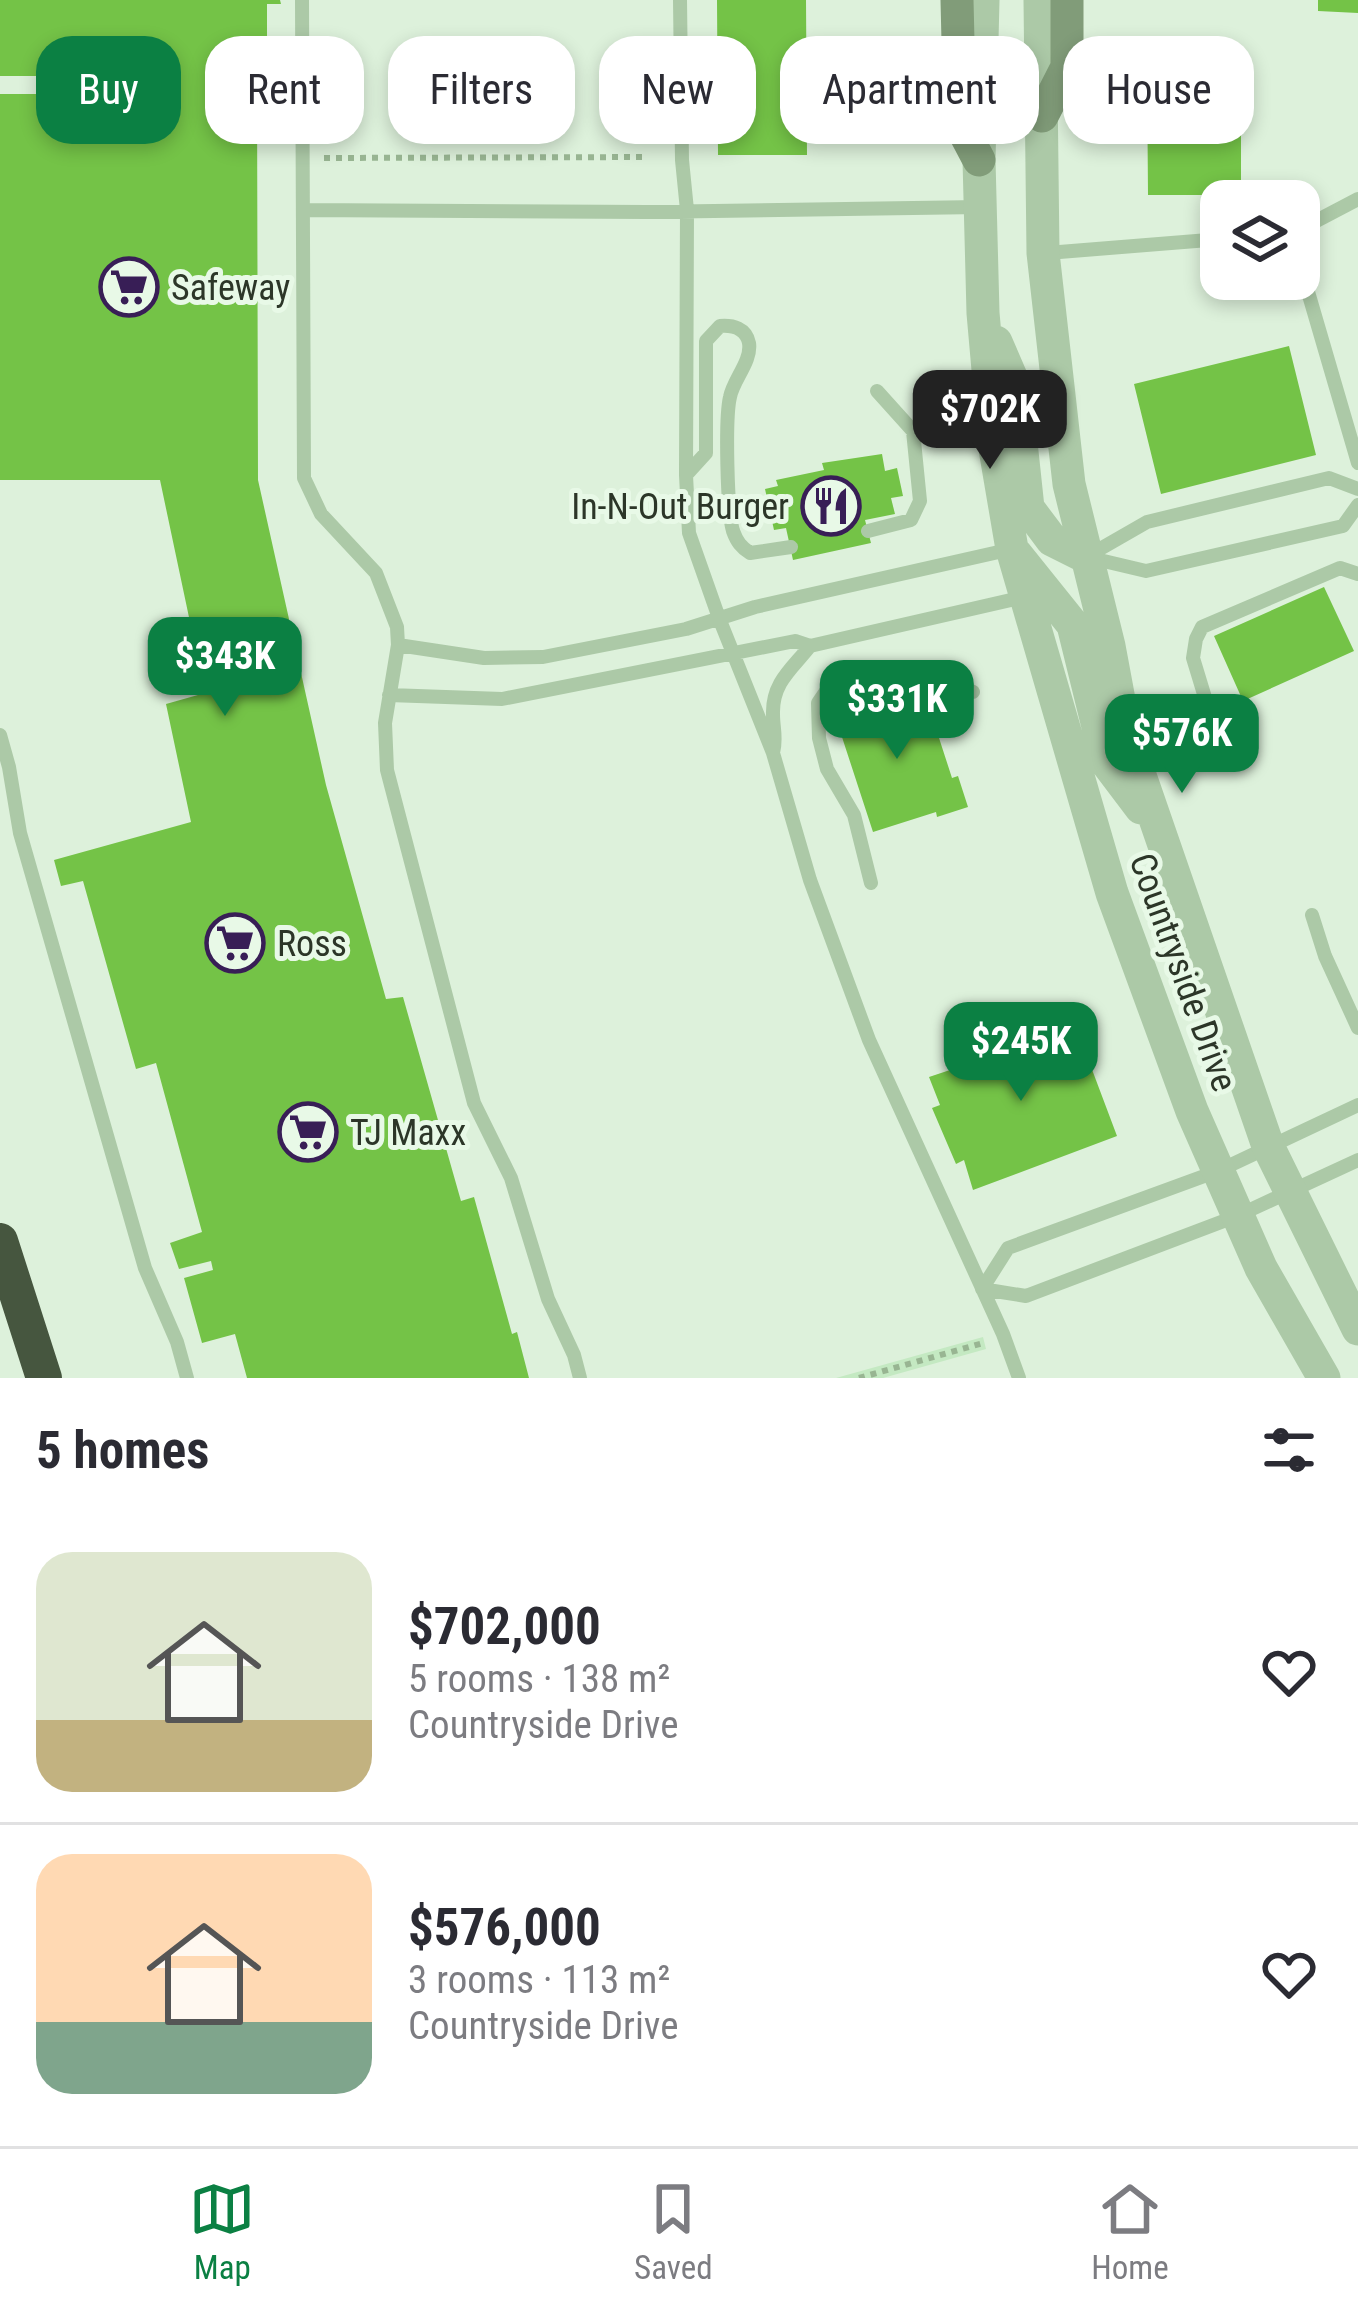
<!DOCTYPE html>
<html lang="en">
<head>
<meta charset="utf-8">
<style>
  body { margin:0; font-family:"Roboto Condensed",sans-serif; background:#f7f7f7; color:#2b2b33; height:100vh; display:flex; flex-direction:column; font-size:45px; white-space:nowrap }
  * { box-sizing:border-box; margin:0 }
  p { font-size:39px; color:#7c7c81 }
  .icon { flex:none; width:66px; height:66px; fill:none; stroke:currentColor; stroke-width:2; stroke-linecap:round; stroke-linejoin:round }
  .map { position:relative; height:1378px; overflow:hidden }
  .sheet { display:flex; flex-direction:column; background:#fff; flex:1 }
  .sheet>* { flex:none }
  .top-card { position:absolute; left:36px; top:36px; width:1287px; height:108px; display:flex; gap:24px }
  .fabs { position:absolute; left:1200px; top:180px; display:grid; gap:24px }
  .fabs a { display:grid; place-items:center; width:120px; height:120px; border-radius:24px; background:#fff; box-shadow:0 6px 18px #0003; font-size:60px }
  .price { position:absolute; translate:-50% -102px; padding:0 27px; border-radius:24px; background:#0b8043; color:#fff; font-size:39px; line-height:78px; filter:drop-shadow(0 3px 6px #0008) }
  .price::after { content:''; position:absolute; left:50%; top:72px; width:36px; height:27px; margin-left:-18px; background:inherit; clip-path:polygon(0 0,100% 0,50% 100%) }
  .price.selected { background:#222; color:#fff }
  ul { padding:0; list-style:none }
  li { display:flex; align-items:center; gap:36px; height:300px; padding:0 36px }
  li+li { border-top:3px solid #e1e1e2 }
  li span { display:grid; place-items:center; flex:none; width:336px; height:240px; border-radius:36px; color:#555 }
  li>.icon { margin-inline-start:auto }
  span .icon { width:144px; height:144px; fill:#fffc; stroke-width:1 }
  li b { font-size:51px }
  h2 { display:flex; justify-content:space-between; align-items:center; height:144px; padding:0 36px; font-size:51px }
  .tag { padding:0 42px; border-radius:36px; background:#fff; box-shadow:0 6px 18px #0003; font-size:42px; line-height:108px }
  .tag.selected { background:#0b8043; color:#fff }
  .menu { display:flex; justify-content:space-around; align-items:center; height:168px; border-top:3px solid #e1e1e2; background:#fff; font-size:33px; color:#7c7c81 }
  .menu a { display:grid; justify-items:center; gap:6px }
  .menu .selected { color:#0b8043 }
  .map>svg:first-child { display:block }
  .plaza { fill:#c4e9c2 }
  .building { fill:#74c347 }
  .lines { fill:none; stroke-linecap:round; stroke-linejoin:round }
  .path { stroke:#98b592; stroke-width:6; stroke-dasharray:6 6; stroke-linecap:butt }
  .service { stroke:#acc9a7; stroke-width:14 }
  .tertiary { stroke:#acc9a7; stroke-width:33 }
  .secondary { stroke:#819c79; stroke-width:33 }
  .motorway { stroke:#46563f; stroke-width:36 }
  .labels { text-anchor:middle; stroke-width:10; stroke-linejoin:round; paint-order:stroke }
  .poi-label { font-size:36px; fill:#2c3628; stroke:#e8f9e7; text-anchor:start }
  .street-label { font-size:36px; fill:#2c3628; stroke:#e8f9e7 }
</style>
</head>
<body>
<div class="map">
<svg width="1358" height="1378" viewBox="0 0 1358 1378">
  <rect width="100%" height="100%" fill="#ddf1db"/>
  <!-- plaza -->
  <path class="plaza" d="M983,1337L986,1349L883,1378H836Z"/>
  <!-- building -->
  <path class="building" d="M0,0H280L281,4H267V81L257,82L258,480L326,785L386,999L403,997L461,1201L474,1197L512,1334L517,1332L529,1378H247L235,1334L202,1343L184,1278L213,1270L211,1261L179,1269L170,1243L202,1232L156,1063L136,1069L83,881L61,886L54,860L191,822L166,704L205,693L160,480H0V94H168V84H101V76H0Z
    M717,0H806L807,155H718Z
    M1318,0H1358V13L1318,11Z
    M1147,68H1241V195H1148Z
    M1289,346L1316,455L1161,494L1134,384Z
    M882,454L885,471L897,468L903,496L891,498L895,514L865,520L871,543L793,560L786,528L774,530L765,489L778,486L776,480L824,470L822,463Z
    M1324,587L1354,651L1243,701L1214,636Z
    M863,681L877,721L928,704L952,778L958,776L968,807L937,817L936,812L873,832L841,734L849,731L836,690Z
    M1073,1019L1117,1136L973,1190L964,1160L956,1164L932,1108L940,1105L929,1077L956,1068L952,1058L1015,1034L1022,1041Z"/>
  <g class="lines">
    <!-- path -->
    <path class="path" d="M324,158L647,157
      M859,1378L983,1343"/>
    <!-- service -->
    <path class="service" d="M302,0L304,478L321,514L376,573L397,627L398,645L385,723L387,770L474,1103L511,1178L548,1299L574,1355L580,1378
      M680,0L682,160L687,210L686,475L689,533L719,618L773,753L810,880L869,1040L1003,1334L1019,1378
      M303,210L647,212L980,207
      M1299,230L1358,199
      M1047,253L1221,239
      M1299,261L1358,463
      M686,475L706,453V341L720,326C733,325 746,328 749,343C752,361 733,380 730,397C725,418 727,511 733,531C737,542 741,547 750,553L791,547
      M868,531L911,520L920,501L913,431L877,391
      M1086,557L1147,522L1329,478L1358,489
      M1091,558L1146,571L1343,526L1358,505
      M398,645L484,658L543,657L686,629L755,607L1012,549
      M389,695L502,699L795,641L810,646L1024,597
      M0,735L9,767L20,833L145,1268L177,1342L187,1378
      M1245,749L1217,737L1193,658L1196,639L1202,627L1340,568L1358,574
      M773,753C777,738 773,729 773,714C772,682 793,668 810,646
      M871,883L854,815L827,769L819,738L818,703L831,684L864,670H924L973,692
      M1312,915L1325,956L1358,1028
      M1358,1105L1218,1171L1008,1248L982,1289L1026,1296L1237,1216L1358,1160"/>
    <!-- tertiary -->
    <path class="tertiary" d="M983,0L979,160L983,313L995,449L1012,549L1112,893L1192,1111L1261,1268L1324,1378
      M1040,0L1043,253L1069,484L1109,646L1125,732L1268,1146L1358,1329
      M996,342L1015,386L1028,508L1052,540L1086,557
      M1016,554L1073,625L1107,763L1141,808"/>
    <!-- secondary -->
    <path class="secondary" d="M957,0L960,124L979,160
      M1042,116L1067,67V0"/>
    <!-- motorway -->
    <path class="motorway" d="M0,1241L44,1378"/>
  </g>
  <!-- icons -->
  <defs>
    <g id="supermarket-ring" transform="scale(3)"><circle r="9.5" fill="#e8f9e7" stroke="#381e56" stroke-width="1.5"/><path d="M-6-5.5h2.5l.6 2H6L4.5 2H-2.5L-4.4-4H-6ZM-1.5 3.2a1.3 1.3 0 1 0 .1 0ZM3 3.2a1.3 1.3 0 1 0 .1 0Z" fill="#381e56"/></g>
    <g id="restaurant-ring" transform="scale(3)"><circle r="9.5" fill="#e8f9e7" stroke="#381e56" stroke-width="1.5"/><path d="M-5-6h1v4h1v-4h1v4h1v-4h1v5L-1.5 .5V6h-2V.5L-5-1ZM5-6V6H3V1.5H1.5Q1.5-4 5-6Z" fill="#381e56"/></g>
  </defs>
  <g fill-rule="evenodd">
    <use href="#supermarket-ring" x="129" y="287"/>
    <use href="#restaurant-ring" x="831" y="506"/>
    <use href="#supermarket-ring" x="235" y="943"/>
    <use href="#supermarket-ring" x="308" y="1132"/>
  </g>
  <g class="labels">
    <!-- poi labels -->
    <g class="poi-label">
      <text x="171" y="300">Safeway</text>
      <text x="789" y="519" text-anchor="end">In-N-Out Burger</text>
      <text x="277" y="956">Ross</text>
      <text x="350" y="1145">TJ Maxx</text>
    </g>
    <!-- street labels -->
    <g class="street-label">
      <text transform="translate(1184 972) rotate(70)" y="13">Countryside Drive</text>
    </g>
  </g>
</svg>
<div class="fabs">
<a><svg class="icon" aria-label="layers" viewBox="0 0 24 24"><path d="M12 4l9 5-9 5-9-5zM3 14l9 5 9-5"/></svg></a>
</div>
<b class="price selected" style="left:990px;top:472px">$702K</b>
<b class="price" style="left:225px;top:719px">$343K</b>
<b class="price" style="left:897px;top:762px">$331K</b>
<b class="price" style="left:1182px;top:796px">$576K</b>
<b class="price" style="left:1021px;top:1104px">$245K</b>
<div class="top-card">
<a class="tag selected">Buy</a>
<a class="tag">Rent</a>
<a class="tag">Filters</a>
<a class="tag">New</a>
<a class="tag">Apartment</a>
<a class="tag">House</a>
</div>
</div>
<section class="sheet">
<h2>5 homes<svg class="icon" aria-label="filters" viewBox="0 0 24 24"><path d="M4 7h16M4 17h16"/><circle cx="9" cy="7" r="2"/><circle cx="15" cy="17" r="2"/></svg></h2>
<ul>
<li><span style="background:linear-gradient(#dfe7d0 70%,#c2b280 0)"><svg class="icon" aria-label="home" viewBox="0 0 24 24"><path d="M3 11l9-7 9 7M6 9v11h12V9"/></svg></span><div><b>$702,000</b><p>5 rooms · 138 m²</p><p>Countryside Drive</p></div><svg class="icon" aria-label="heart" viewBox="0 0 24 24"><path d="M12 20l-8-8c-3-5 5-10 8-4 3-6 11-1 8 4z"/></svg></li>
<li><span style="background:linear-gradient(#ffd9b3 70%,#7fa58c 0)"><svg class="icon" aria-label="home" viewBox="0 0 24 24"><path d="M3 11l9-7 9 7M6 9v11h12V9"/></svg></span><div><b>$576,000</b><p>3 rooms · 113 m²</p><p>Countryside Drive</p></div><svg class="icon" aria-label="heart" viewBox="0 0 24 24"><path d="M12 20l-8-8c-3-5 5-10 8-4 3-6 11-1 8 4z"/></svg></li>
</ul>
</section>
<nav class="menu">
<a class="selected"><svg class="icon" aria-label="map" viewBox="0 0 24 24"><path d="M3 6l6-2 6 2 6-2v14l-6 2-6-2-6 2zM9 4v14M15 6v14"/></svg>Map</a>
<a><svg class="icon" aria-label="saved" viewBox="0 0 24 24"><path d="M7 4h10v16l-5-4-5 4z"/></svg>Saved</a>
<a><svg class="icon" aria-label="home" viewBox="0 0 24 24"><path d="M3 11l9-7 9 7M6 9v11h12V9"/></svg>Home</a>
</nav>
</body>
</html>
